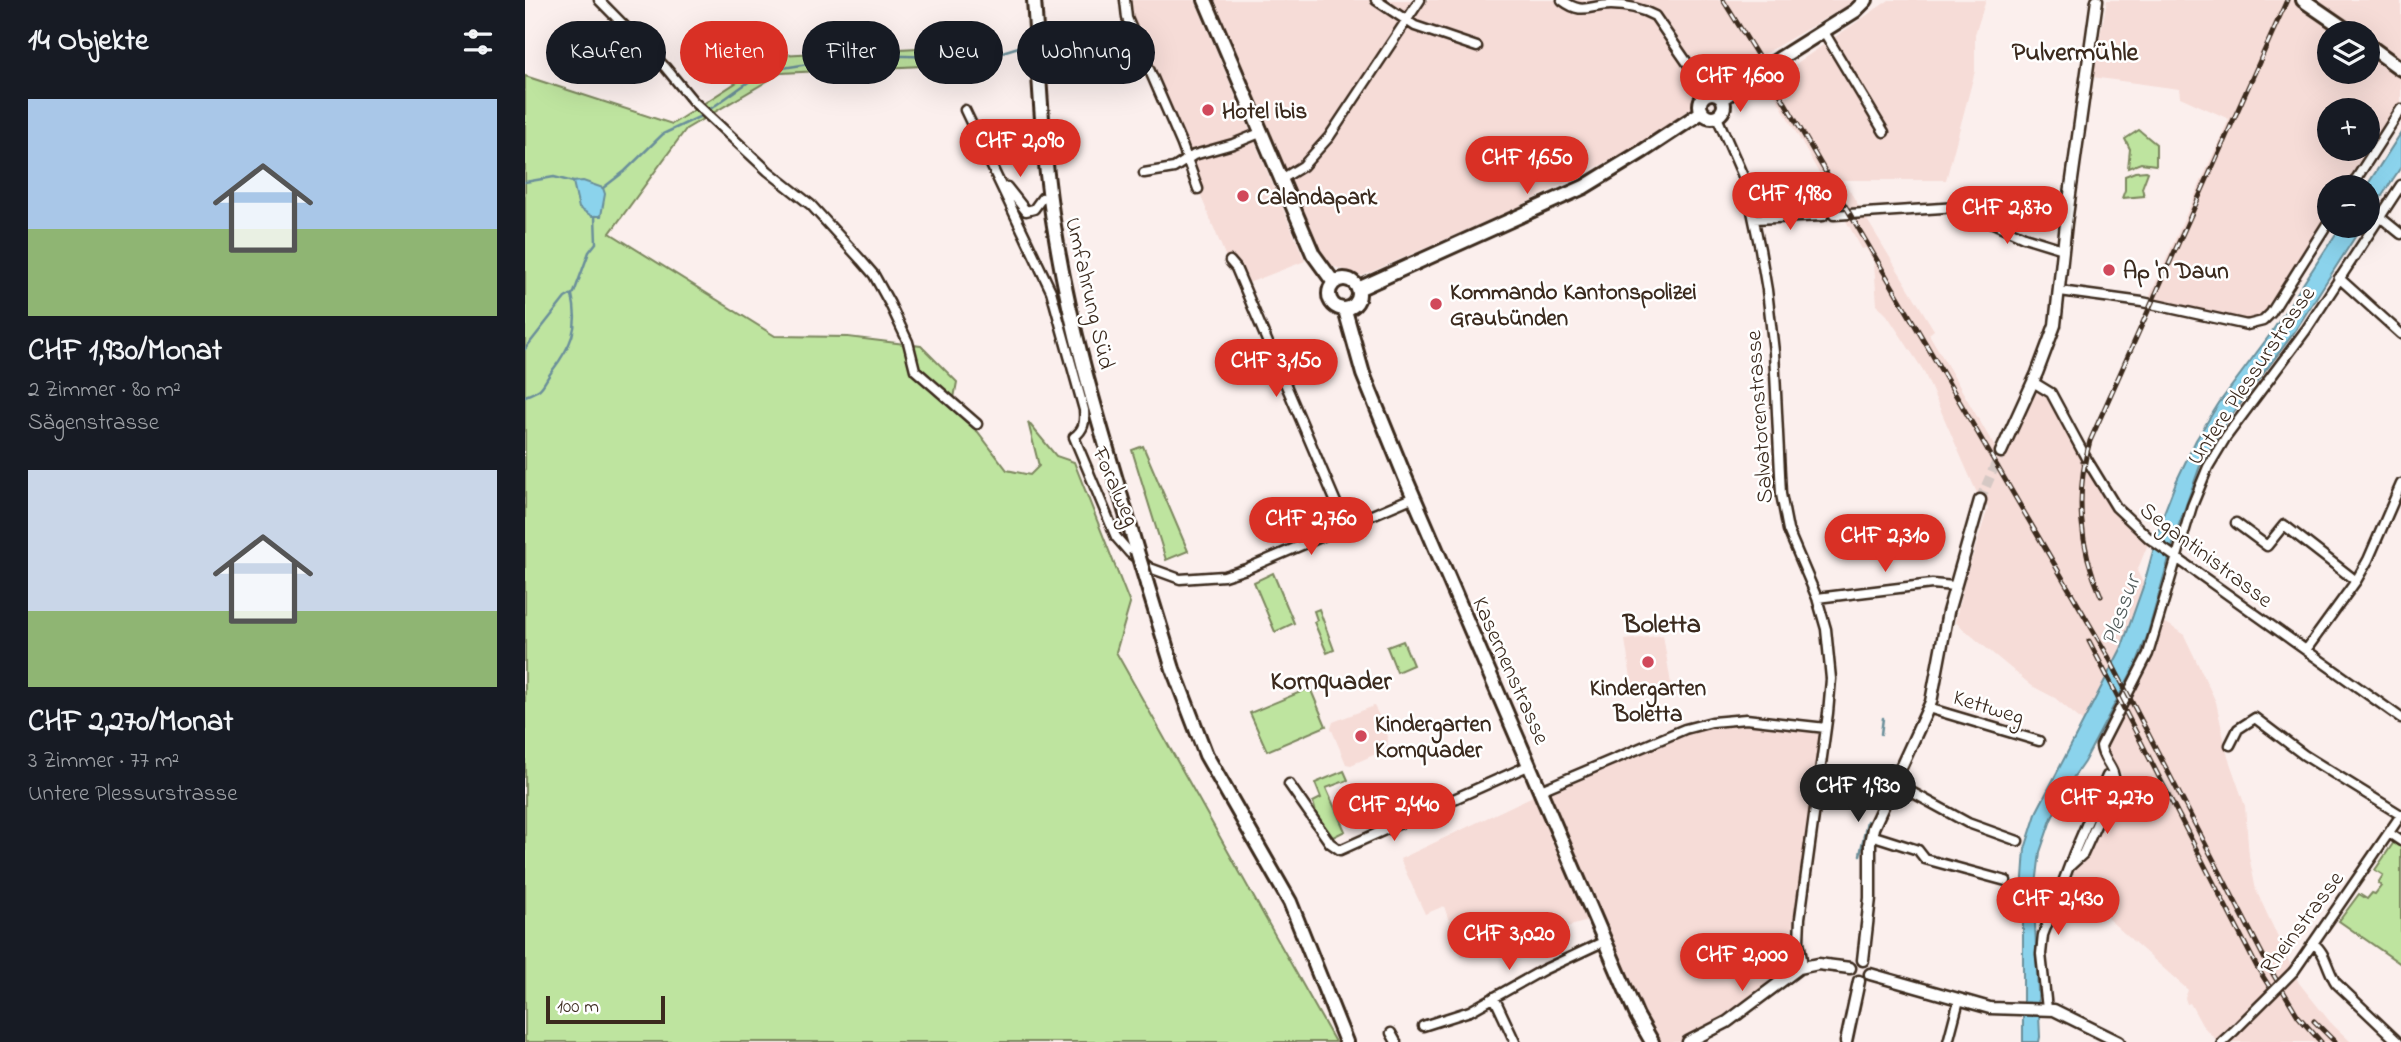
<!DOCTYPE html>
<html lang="de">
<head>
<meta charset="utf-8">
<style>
  body { margin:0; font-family:"Indie Flower",sans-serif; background:#20242c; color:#f1f3f6; height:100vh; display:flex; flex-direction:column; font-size:26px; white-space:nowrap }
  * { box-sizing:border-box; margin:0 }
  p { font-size:23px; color:#9ea1a6 }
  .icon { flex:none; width:38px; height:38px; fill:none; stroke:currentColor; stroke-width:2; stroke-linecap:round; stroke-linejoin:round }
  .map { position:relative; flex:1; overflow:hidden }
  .details { display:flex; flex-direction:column; background:#171b24; width:525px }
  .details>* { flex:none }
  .top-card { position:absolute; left:21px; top:21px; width:665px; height:63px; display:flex; gap:14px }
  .buttons { position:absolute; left:1792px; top:21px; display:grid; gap:14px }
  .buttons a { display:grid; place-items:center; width:63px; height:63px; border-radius:50%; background:#171b24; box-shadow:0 7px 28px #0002; font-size:35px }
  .scale { position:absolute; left:21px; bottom:18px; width:119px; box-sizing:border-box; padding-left:7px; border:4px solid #3b2a1e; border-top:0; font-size:19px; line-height:24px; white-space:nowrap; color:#3b2a1e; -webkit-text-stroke:5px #fff; paint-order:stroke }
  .price { position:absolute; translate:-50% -60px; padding:0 16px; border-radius:24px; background:#d93025; color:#fff; font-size:23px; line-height:46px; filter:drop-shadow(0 2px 4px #0008) }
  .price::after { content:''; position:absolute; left:50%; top:42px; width:21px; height:16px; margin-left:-10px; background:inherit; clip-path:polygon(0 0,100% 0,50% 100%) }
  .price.selected { background:#222; color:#fff }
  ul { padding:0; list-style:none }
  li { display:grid; align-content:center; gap:14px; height:371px; padding:0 28px }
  li span { display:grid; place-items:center; height:217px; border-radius:0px; color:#555 }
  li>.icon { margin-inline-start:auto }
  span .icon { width:126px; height:126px; fill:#fffc; stroke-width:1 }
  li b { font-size:30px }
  h2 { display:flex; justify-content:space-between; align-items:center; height:84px; padding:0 28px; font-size:30px }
  .tag { padding:0 24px; border-radius:32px; background:#171b24; box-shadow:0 7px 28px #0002; font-size:24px; line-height:63px }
  .tag.selected { background:#d93025; color:#fff }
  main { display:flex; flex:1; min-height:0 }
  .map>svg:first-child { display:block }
  .built { fill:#f6dcd7; fill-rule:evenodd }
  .green { fill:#bee49f; stroke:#7c875e; stroke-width:2 }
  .water { fill:#8bd3ec; stroke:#6b8f9a; stroke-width:2 }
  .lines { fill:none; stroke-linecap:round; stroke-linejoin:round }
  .stream { stroke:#6b8f9a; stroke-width:2.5 }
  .tertiary-tunnel { stroke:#d5c8c4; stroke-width:10; stroke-dasharray:10 5; stroke-linecap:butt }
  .minor-casing { stroke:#3b2a1e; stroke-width:13 }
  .tertiary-casing { stroke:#3b2a1e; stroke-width:15 }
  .secondary-casing { stroke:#3b2a1e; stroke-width:18 }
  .primary-casing { stroke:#3b2a1e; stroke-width:18 }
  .minor { stroke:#fff; stroke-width:8 }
  .tertiary { stroke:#fff; stroke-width:10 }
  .secondary { stroke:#fff; stroke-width:12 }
  .primary { stroke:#fff; stroke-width:12 }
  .rail-casing { stroke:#3b2a1e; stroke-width:5 }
  .rail { stroke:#fff; stroke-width:2.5; stroke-dasharray:8; stroke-linecap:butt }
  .minor-bridge-casing { stroke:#3b2a1e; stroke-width:13; stroke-linecap:butt }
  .primary-bridge-casing { stroke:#3b2a1e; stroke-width:18; stroke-linecap:butt }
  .minor-bridge { stroke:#fff; stroke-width:8 }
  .primary-bridge { stroke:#fff; stroke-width:12 }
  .poi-dot { fill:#d1495b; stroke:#fff; stroke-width:2.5 }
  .labels { text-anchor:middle; stroke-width:5; stroke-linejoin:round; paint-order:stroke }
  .poi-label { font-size:23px; font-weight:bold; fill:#3b2a1e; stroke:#fff; text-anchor:start }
  .street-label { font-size:23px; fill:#3b2a1e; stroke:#fff }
  .water-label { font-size:24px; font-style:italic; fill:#535d5c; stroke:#fff }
  .quarter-label { font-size:26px; font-weight:bold; fill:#3b2a1e; stroke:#fff }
</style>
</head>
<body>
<main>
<section class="details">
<h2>14 Objekte<svg class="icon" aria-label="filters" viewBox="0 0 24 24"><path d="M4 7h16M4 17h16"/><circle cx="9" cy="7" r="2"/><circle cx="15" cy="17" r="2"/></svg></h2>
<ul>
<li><span style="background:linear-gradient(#a9c7e8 60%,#8fb573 0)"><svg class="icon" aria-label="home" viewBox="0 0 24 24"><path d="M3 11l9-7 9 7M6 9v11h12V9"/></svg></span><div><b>CHF 1,930/Monat</b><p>2 Zimmer · 80 m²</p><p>Sägenstrasse</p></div></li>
<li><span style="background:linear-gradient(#c9d6e8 65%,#8fb573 0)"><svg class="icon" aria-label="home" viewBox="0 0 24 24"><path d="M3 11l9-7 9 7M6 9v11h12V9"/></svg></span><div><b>CHF 2,270/Monat</b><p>3 Zimmer · 77 m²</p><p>Untere Plessurstrasse</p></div></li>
</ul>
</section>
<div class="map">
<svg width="1876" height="1042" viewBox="0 0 1876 1042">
  <rect width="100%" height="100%" fill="#fbefed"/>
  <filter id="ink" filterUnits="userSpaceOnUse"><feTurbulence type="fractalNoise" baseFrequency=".0143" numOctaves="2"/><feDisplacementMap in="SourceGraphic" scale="14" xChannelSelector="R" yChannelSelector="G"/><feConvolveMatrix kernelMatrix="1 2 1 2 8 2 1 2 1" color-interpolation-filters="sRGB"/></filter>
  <g filter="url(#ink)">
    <!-- built -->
    <path class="built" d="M593,0H670L780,261L713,287L622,64Z
      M690,0H1332L1239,54L1253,76L1364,0H1461L1450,34V71L1421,180H1318L1409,330L1404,334L1471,449L1476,452L1508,382L1521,389L1581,493L1625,539L1612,571L1637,620L1659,635L1691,702L1703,757L1720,806L1724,856L1731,890L1774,983L1806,1023L1826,1042H1703L1717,1028L1711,1020L1691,1040L1677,1025L1665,1003L1662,1004L1660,998L1663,990L1572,909L1543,879L1560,857L1583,815L1597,784V775L1580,746L1571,741L1572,738L1555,719L1530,698L1507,686L1430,622L1439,583L1463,508L1460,502L1455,500L1398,370L1362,315L1352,305L1349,263L1341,248L1337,249L1230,60L1119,143L989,209L837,276L804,265L794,252L765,194Z
      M1582,0H1876V111L1827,187H1804V222L1746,313L1733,324L1623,300L1704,119L1655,97L1654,89L1567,77ZM1804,33H1843V72H1804ZM1804,110H1843V149H1804Z
      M1138,635L1146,684L1108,691L1100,640Z
      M849,706L857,721L863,740L862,749L826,765L821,764L806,728L808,722Z
      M1204,722L1299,730L1277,896L1275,962L1203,1020L1154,1042H1123L1063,921L936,957L919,906L900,914L875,859L1008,796L1025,781L1173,725Z"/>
    <!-- green -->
    <path class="green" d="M413,47L417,65L256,73L161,129L85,233L250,336L323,337L396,346L432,382L427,409L453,432L482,470L505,475L514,466L503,422L531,456L549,462L605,604L591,652L810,1042H0V76L147,124L254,55Z
      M1614,130L1631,144V165L1616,163L1603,168L1605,149L1600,139Z
      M1621,171L1623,172L1617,188L1619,196L1597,198L1600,190V176L1610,172Z
      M618,446L663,551L641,560L607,450Z
      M748,573L769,623L750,632L729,582Z
      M794,609L809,650L802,653L789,622L792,620L789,611Z
      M878,641L888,665L872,672L862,647Z
      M785,688L801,726L742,751L725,713Z
      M819,771L823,780L801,788L820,831L806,838L793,820L788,802L796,798L790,783Z
      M1869,842L1876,846V964L1814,921L1834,894L1842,899L1847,893L1850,894L1856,886L1853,883L1858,875L1850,870Z"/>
    <!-- water -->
    <path class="water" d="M1876,133V167L1843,217V187H1841Z
      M58,181L78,188L80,194L76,216H67L54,208L48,182Z
      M1816,226H1837L1768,334L1695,431L1675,466L1652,530L1622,636L1612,662L1559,762L1541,788L1526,820L1515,852L1509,902L1515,1037L1514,1042H1498V878L1500,849L1512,811L1596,649L1619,584L1637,518L1651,482L1671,440L1694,403L1744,336Z"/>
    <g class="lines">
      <!-- stream -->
      <path class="stream" d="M0,182L29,177L48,182
        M78,188L100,171L138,134L174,117L239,71L340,55L458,58L500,45
        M0,349L40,298L49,293L64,252L71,243L70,216
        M0,396C21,388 15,388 27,371C46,346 55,328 47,295
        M1356,734L1358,718
        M1352,801L1357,791V782
        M1335,855L1342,821"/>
      <!-- tertiary-tunnel -->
      <path class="tertiary-tunnel" d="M1455,500L1476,452"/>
      <!-- minor casing -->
      <g class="minor-casing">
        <path id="minor" d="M74,0L140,67L168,101L243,171L286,205L336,260L349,275L365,304L383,342L390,370L452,424
          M600,0L602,18L657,145L673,189
          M851,0L890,26L952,47
          M1037,0C1058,16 1064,5 1086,5C1100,5 1117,9 1130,16L1183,93
          M1299,32L1359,132
          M440,110L526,291L559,410C560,422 559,430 549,437L591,537L605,553L625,568L655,579L699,576L721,569L889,497
          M1192,117L1221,183L1235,249L1242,290L1249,352L1256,494L1263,530L1292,598L1301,629L1306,679L1303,713L1275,918L1274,941L1278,966
          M619,173L649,168L669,155L708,144L735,133
          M755,180L778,166L804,137L895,0
          M482,187L501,211L509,209L517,198
          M1826,187L1876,109
          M1309,215L1433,207L1499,237L1538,249
          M1855,217L1876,234
          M1229,219L1298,216
          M705,261L711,268L821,526
          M1814,278L1876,334
          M1535,291L1617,302L1722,325L1738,321L1746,313L1804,221
          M1508,382L1526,393L1561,458L1591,507L1625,539L1876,718
          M1711,523L1742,546L1759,525L1831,581
          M1292,598L1407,584L1429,586
          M1781,650L1831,581L1843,560L1876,484
          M1403,708L1514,741
          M1705,745L1713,729L1730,718L1779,755L1876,815
          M1368,782L1443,823L1493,841
          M764,784L805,843L815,850L1005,765
          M1016,790L1160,729L1187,722L1221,719L1301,728
          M1864,833L1876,841
          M1346,835L1393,850L1400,859L1481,881
          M1545,866L1558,854L1589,785C1592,768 1577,761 1576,746L1623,654L1667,506L1683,467L1701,437L1781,330L1876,185
          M1788,943C1801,952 1802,970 1811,983L1873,1042
          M1769,971L1876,815
          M969,997L990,1042
          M1522,1009L1516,954L1518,935L1549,853L1582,776
          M898,1026L945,1011L1018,970L1080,941
          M866,1033L871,1042
          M1423,1042L1434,1000
          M1697,1042L1709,1031"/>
      </g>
      <!-- tertiary casing -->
      <g class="tertiary-casing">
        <path id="tertiary" d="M1476,452L1512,373L1530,325L1541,223L1572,0
          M1338,960L1345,898V843L1348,828L1406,702L1423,612L1455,500
          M1345,974L1465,1008L1529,1010L1594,1042
          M1163,1042L1202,1022L1274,968L1293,964L1325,968
          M1321,1042L1334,981"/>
      </g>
      <!-- secondary casing -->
      <g class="secondary-casing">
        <path id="secondary" d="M1778,0L1826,33
          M1843,45L1876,69
          M1175 105a12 12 0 1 1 24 0a12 12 0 1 1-24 0Z
          M1198,98L1257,57L1330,11L1341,0
          M833,289L1059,187L1118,151L1177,112"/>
      </g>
      <!-- primary casing -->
      <g class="primary-casing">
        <path id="primary" d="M509,0C515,80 517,159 531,238C548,344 582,448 612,551
          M680,0L788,254L809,283
          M804 294a15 15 0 1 1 30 0a15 15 0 1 1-30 0Z
          M820,310L838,374L880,477L1112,1016L1127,1042
          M622,584L648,669L681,755L765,902L821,1042"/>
      </g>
      <!-- minor -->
      <use href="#minor" class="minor"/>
      <!-- tertiary -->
      <use href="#tertiary" class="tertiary"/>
      <!-- secondary -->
      <use href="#secondary" class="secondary"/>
      <!-- primary -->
      <use href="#primary" class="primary"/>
      <!-- rail casing -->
      <g class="rail-casing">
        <path id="rail" d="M1198,0L1234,58L1583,656L1745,969L1773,1016L1796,1042
          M1576,596C1554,547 1550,492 1565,441L1762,0
          M1564,641L1732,967L1749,994
          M1789,1021L1810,1042"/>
      </g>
      <!-- rail -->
      <use href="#rail" class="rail"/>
      <!-- minor-bridge casing -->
      <g class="minor-bridge-casing">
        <path id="minor-bridge" d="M1709,1031L1769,971"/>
      </g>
      <!-- primary-bridge casing -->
      <g class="primary-bridge-casing">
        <path id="primary-bridge" d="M612,551L622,584"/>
      </g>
      <!-- minor-bridge -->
      <use href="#minor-bridge" class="minor-bridge"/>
      <!-- primary-bridge -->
      <use href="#primary-bridge" class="primary-bridge"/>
    </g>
  </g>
  <!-- markers -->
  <g class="poi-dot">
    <circle cx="683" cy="110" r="7"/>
    <circle cx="718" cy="196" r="7"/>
    <circle cx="1584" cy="270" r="7"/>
    <circle cx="911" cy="304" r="7"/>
    <circle cx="1123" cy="662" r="7"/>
    <circle cx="836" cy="736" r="7"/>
  </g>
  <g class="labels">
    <!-- poi labels -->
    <g class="poi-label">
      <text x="697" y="118">Hotel ibis</text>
      <text x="732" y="204">Calandapark</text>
      <text x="1598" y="278">Ap 'n Daun</text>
      <text x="925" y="299">Kommando Kantonspolizei<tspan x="925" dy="26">Graubünden</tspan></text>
      <text x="1123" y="695" text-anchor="middle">Kindergarten<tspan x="1123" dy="26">Boletta</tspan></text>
      <text x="850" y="731">Kindergarten<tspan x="850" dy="26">Kornquader</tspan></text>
    </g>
    <!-- street labels -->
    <g class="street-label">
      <text transform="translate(566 293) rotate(77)" y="8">Umfahrung Süd</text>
      <text transform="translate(1725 375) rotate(-56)" y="8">Untere Plessurstrasse</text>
      <text transform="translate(1233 417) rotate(-94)" y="8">Salvatorenstrasse</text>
      <text transform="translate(592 486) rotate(66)" y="8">Foralweg</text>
      <text transform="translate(1682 554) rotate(37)" y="8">Segantinistrasse</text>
      <text transform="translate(987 670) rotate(66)" y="8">Kasernenstrasse</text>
      <text transform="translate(1464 706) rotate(17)" y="8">Kettweg</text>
      <text transform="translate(1776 922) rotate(-53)" y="8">Rheinstrasse</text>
    </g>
    <!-- water labels -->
    <g class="water-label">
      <text transform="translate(1595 610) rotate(-70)" y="8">Plessur</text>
    </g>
    <!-- quarter labels -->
    <g class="quarter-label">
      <text x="1550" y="60">Pulvermühle</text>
      <text x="1137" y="632">Boletta</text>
      <text x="806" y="689">Kornquader</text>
    </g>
  </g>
</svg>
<div class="buttons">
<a><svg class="icon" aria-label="layers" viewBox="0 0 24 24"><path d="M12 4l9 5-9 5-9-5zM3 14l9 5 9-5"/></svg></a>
<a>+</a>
<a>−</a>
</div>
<div class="scale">100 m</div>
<b class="price" style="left:1215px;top:114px">CHF 1,600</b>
<b class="price" style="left:495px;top:179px">CHF 2,090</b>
<b class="price" style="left:1002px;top:196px">CHF 1,650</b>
<b class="price" style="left:1265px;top:232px">CHF 1,980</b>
<b class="price" style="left:1482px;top:246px">CHF 2,870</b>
<b class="price" style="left:751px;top:399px">CHF 3,150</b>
<b class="price" style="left:786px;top:557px">CHF 2,760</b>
<b class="price" style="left:1360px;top:574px">CHF 2,310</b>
<b class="price selected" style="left:1333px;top:824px">CHF 1,930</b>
<b class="price" style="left:1582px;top:836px">CHF 2,270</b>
<b class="price" style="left:869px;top:843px">CHF 2,440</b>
<b class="price" style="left:1533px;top:937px">CHF 2,430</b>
<b class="price" style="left:984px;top:972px">CHF 3,020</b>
<b class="price" style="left:1217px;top:993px">CHF 2,000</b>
<div class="top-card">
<a class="tag">Kaufen</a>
<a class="tag selected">Mieten</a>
<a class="tag">Filter</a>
<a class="tag">Neu</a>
<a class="tag">Wohnung</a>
</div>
</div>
</main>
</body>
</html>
